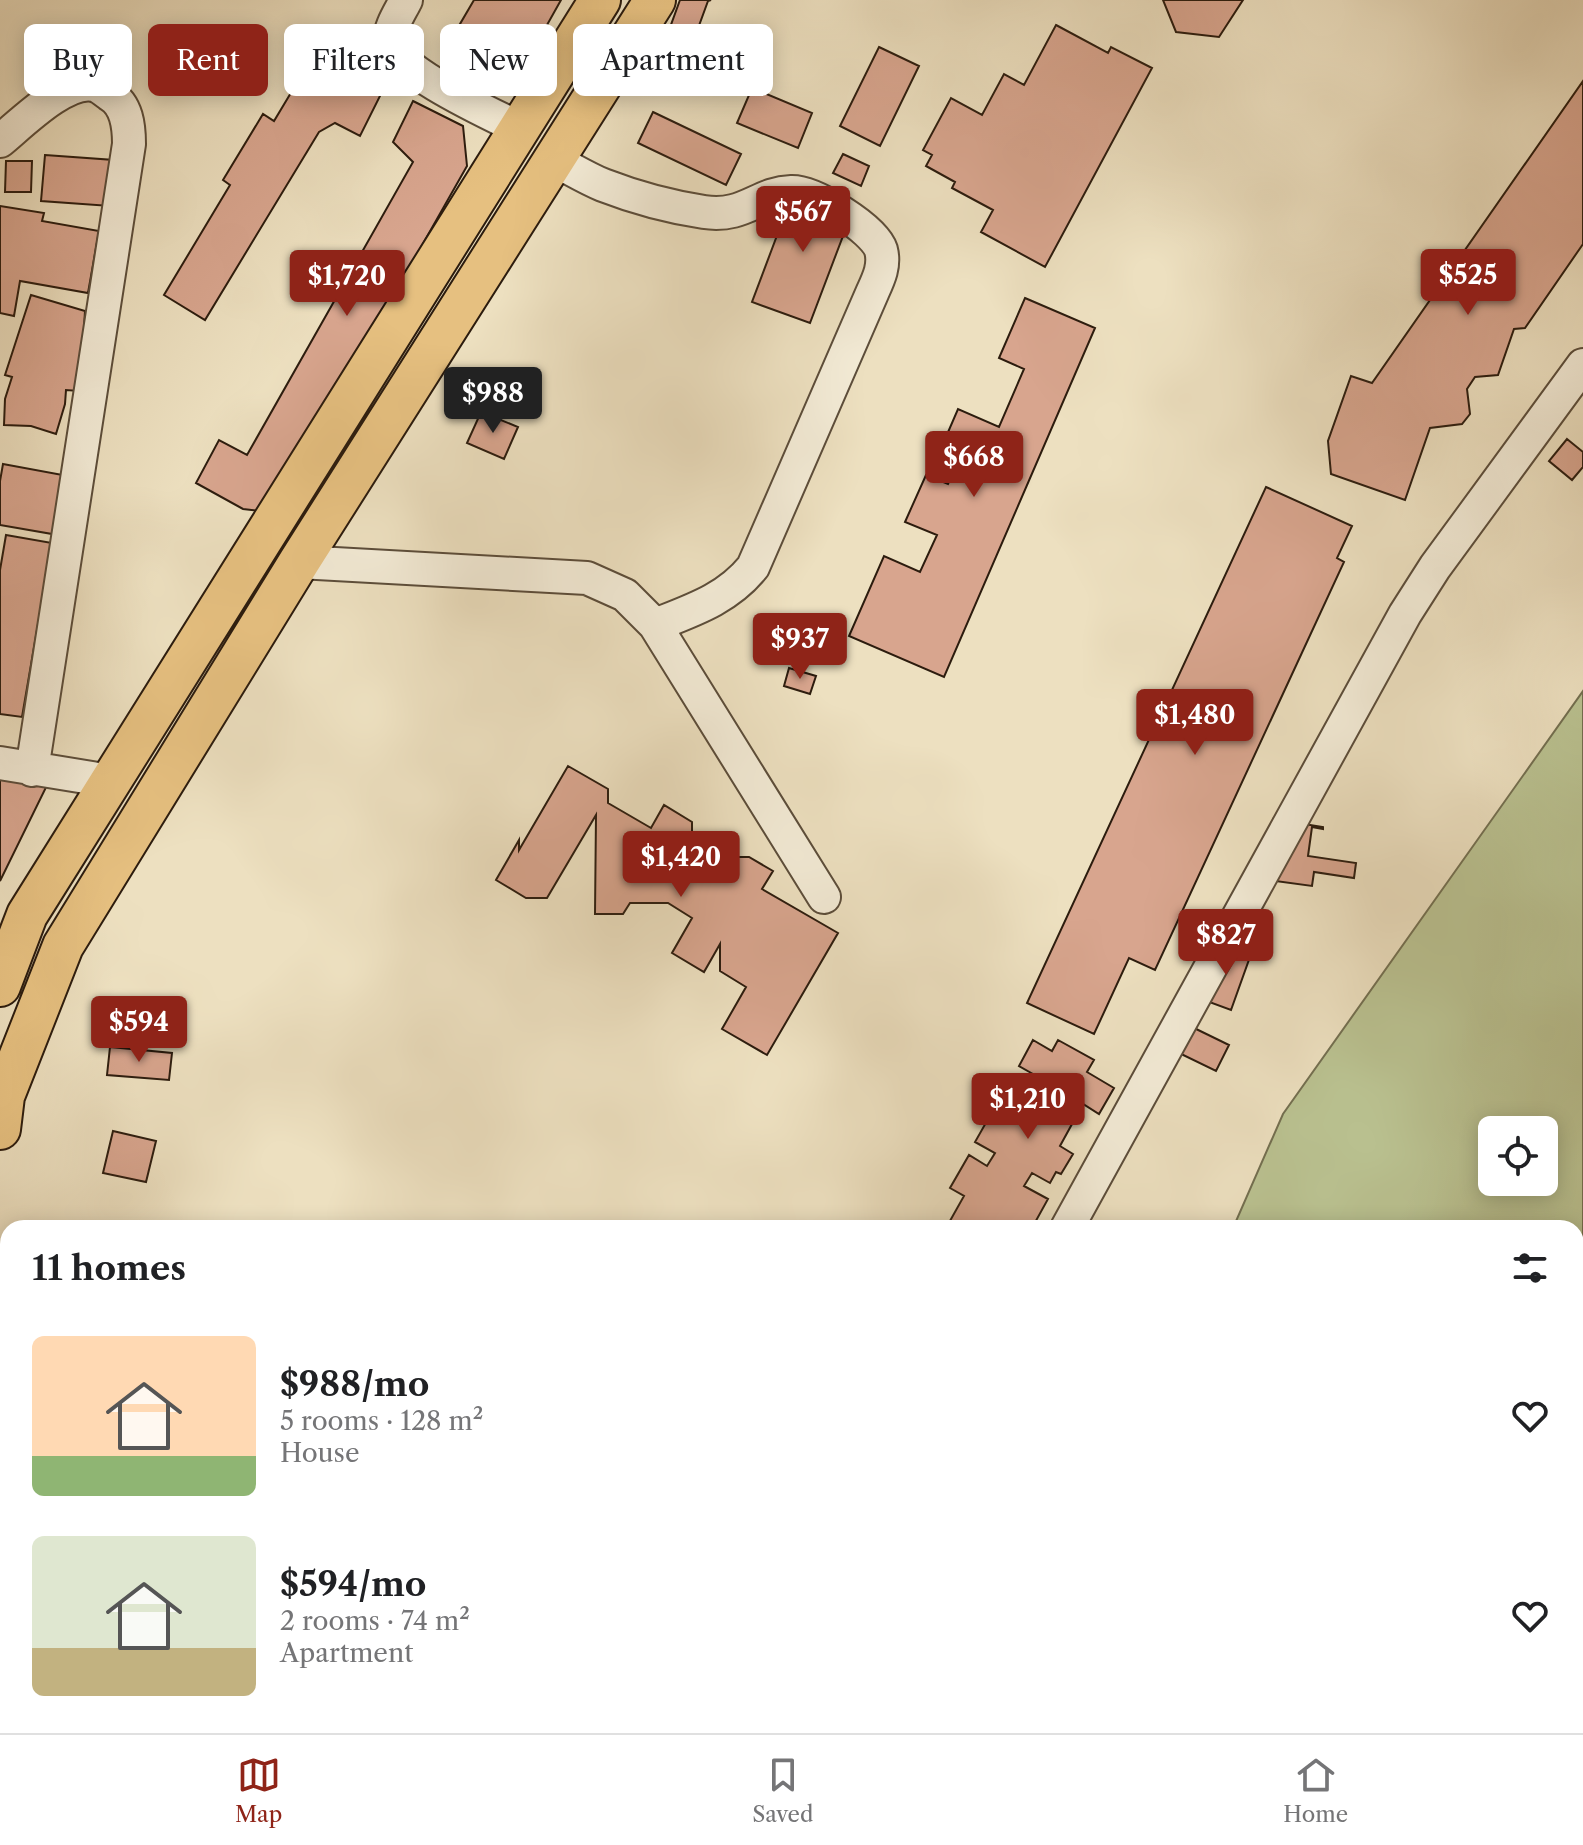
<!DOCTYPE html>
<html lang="en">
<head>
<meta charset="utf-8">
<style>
  body { margin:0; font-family:"Libre Caslon Text",serif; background:#f2f2f2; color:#202124; height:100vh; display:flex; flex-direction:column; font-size:30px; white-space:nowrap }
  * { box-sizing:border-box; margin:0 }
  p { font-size:26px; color:#757577 }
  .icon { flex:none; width:44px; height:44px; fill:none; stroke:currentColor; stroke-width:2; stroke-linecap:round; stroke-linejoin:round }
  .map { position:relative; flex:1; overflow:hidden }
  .sheet { position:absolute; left:0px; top:1220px; width:1584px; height:514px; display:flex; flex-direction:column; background:#fff; border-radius:24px 24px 0 0; box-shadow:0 4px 20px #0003 }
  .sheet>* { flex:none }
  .hud { position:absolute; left:24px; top:24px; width:800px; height:72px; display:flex; gap:16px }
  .tools { position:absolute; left:1478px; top:1116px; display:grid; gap:16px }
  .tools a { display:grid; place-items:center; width:80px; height:80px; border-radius:12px; background:#fff; box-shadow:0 4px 20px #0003; font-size:40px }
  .price { position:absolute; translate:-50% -68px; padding:0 18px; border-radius:8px; background:#8f2418; color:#fff; font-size:26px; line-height:52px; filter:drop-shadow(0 2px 4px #0008) }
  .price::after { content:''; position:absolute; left:50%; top:48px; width:24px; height:18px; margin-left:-12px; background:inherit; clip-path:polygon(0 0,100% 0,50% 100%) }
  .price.current { background:#222; color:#fff }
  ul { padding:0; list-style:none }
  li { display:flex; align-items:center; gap:24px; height:200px; padding:0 32px }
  li span { display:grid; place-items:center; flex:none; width:224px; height:160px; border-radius:12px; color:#555 }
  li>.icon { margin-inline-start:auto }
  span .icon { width:96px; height:96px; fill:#fffc; stroke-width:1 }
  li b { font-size:34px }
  h2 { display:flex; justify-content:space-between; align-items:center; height:96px; padding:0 32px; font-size:34px }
  .chip { padding:0 28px; border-radius:12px; background:#fff; box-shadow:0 4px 20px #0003; font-size:28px; line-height:72px }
  .chip.current { background:#8f2418; color:#fff }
  .tabs { display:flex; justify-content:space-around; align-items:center; height:112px; border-top:2px solid #e0e0e0; background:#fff; font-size:22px; color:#757577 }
  .tabs a { display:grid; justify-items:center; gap:4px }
  .tabs .current { color:#8f2418 }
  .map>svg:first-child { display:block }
  .green { fill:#bac291; stroke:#736f50; stroke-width:2; fill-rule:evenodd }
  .building { fill:#d8a58e; stroke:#2c1c0e; stroke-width:2 }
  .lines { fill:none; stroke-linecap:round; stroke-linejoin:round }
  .minor-casing { stroke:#5c4d3a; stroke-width:36 }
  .major-casing { stroke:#2c1c0e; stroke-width:44 }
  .minor { stroke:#f3ebd6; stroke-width:32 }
  .major { stroke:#e6c080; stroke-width:40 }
</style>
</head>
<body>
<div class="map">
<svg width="1583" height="1733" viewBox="0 0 1583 1733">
  <rect width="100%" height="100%" fill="#ede0c0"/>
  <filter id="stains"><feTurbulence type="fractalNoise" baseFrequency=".0025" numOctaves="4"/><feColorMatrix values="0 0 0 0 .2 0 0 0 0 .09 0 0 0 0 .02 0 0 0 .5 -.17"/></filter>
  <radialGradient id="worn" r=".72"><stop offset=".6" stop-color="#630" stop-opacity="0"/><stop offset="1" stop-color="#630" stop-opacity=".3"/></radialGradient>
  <!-- green -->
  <path class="green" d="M1583,691V1733H1014L1018,1726H1576V1228H1233L1283,1114ZM1492,1130H1544V1182H1492Z"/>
  <!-- building -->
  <path class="building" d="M474,0H561L533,50L516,56L460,24Z
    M680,0H711L708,1L693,42L668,33Z
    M1163,0H1243L1219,37L1176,32Z
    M1056,25L1108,53L1111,47L1152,68L1045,267L981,232L993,210L952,188L955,182L926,166L932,155L923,150L951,98L982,115L1004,74L1024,85Z
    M879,47L919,66L880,146L840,126Z
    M334,62L384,88L360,136L335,123L319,132L205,320L164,295L230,185L223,180L263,114L274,121L304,71Z
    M1583,81V244L1525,328L1514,329L1498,375L1475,377L1467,389L1470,414L1462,424L1430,428L1405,500L1331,474L1328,441L1351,376L1372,383Z
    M752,88L812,113L798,148L737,123Z
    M413,101L463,126L467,166L271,512L243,509L196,483L219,440L247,455L413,162L393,142Z
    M653,112L741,154L726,185L638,143Z
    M843,154L869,166L861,186L833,173Z
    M45,155L114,160L110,206L41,201Z
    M6,161H32L31,192H5Z
    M796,185L854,207L810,323L752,302Z
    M0,206L44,213L42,221L99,231L88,293L20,281L14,316L0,313Z
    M31,295L85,311L81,382L79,391L66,390L65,404L56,434L31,426L4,425L5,399L12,377L5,375Z
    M1025,298L1095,328L944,677L849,636L884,556L920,572L937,535L905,522L926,475L948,484L955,468L936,460L958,409L999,427L1024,369L999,358Z
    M481,412L518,427L504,459L467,443Z
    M1567,439L1583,452V467L1572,480L1549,461Z
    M3,464L68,476L58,535L0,525V481Z
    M1266,487L1352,526L1337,558L1344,562L1155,970L1129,958L1094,1034L1027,1003Z
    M6,535L52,543L22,717L0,714V570Z
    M789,668L816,676L810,694L784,686Z
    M0,761L54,771L0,881Z
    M568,766L608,789V803L651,828L664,805L692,822V840L721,857H749L773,871L762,889L838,933L767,1055L722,1029L746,987L720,971V944L704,972L672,953L692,918L668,903H630L623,914H595L596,815L547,898H526L496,880L519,840V850Z
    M1273,819L1323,827V829L1312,827L1308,856L1356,863L1354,878L1314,872L1312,886L1253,878L1267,862Z
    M1222,943L1251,954L1231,1010L1201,999Z
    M1190,1026L1229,1045L1216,1071L1177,1052Z
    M1033,1040L1052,1051L1058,1040L1094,1060L1087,1072L1114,1088L1099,1114L1083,1104L1060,1146L1073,1154L1061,1174L1056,1172L1050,1183L1032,1173L1024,1186L1048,1199L1032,1228L1016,1225L1014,1228H946L964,1196L950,1188L969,1155L987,1166L995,1153L975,1142L992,1112L1007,1120L1033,1074L1019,1066Z
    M110,1047L172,1053L169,1080L107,1075Z
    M113,1131L156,1141L146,1182L103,1173Z
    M660,1726H721L734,1733H670Z"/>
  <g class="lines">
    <!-- minor casing -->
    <g class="minor-casing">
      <path id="minor" d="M406,0C400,12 389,28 390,41C391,69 493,115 519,128
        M0,141C21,124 65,79 94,85C99,86 106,92 110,95C127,105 129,126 129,144L32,770
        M554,160C570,168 586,178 603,185C634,197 671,207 704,212C745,218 758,193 791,192C814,191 874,229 881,250C885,265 879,278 873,291L753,567C727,599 693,610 655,625
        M299,562L587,578L625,595L655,625L824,897
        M0,763L110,781
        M1067,1228L1405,614L1435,567L1583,365
        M788,1733L792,1726"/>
    </g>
    <!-- major casing -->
    <g class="major-casing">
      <path id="major" d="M0,986L27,915L600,0
        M0,1129L4,1096L63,946L299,562L655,0
        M0,1535L8,1592
        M27,1726L28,1733"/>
    </g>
    <!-- minor -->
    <use href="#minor" class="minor"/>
    <!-- major -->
    <use href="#major" class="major"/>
  </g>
  <rect width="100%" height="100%" filter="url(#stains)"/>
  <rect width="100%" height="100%" fill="url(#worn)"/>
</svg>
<div class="tools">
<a><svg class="icon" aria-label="locate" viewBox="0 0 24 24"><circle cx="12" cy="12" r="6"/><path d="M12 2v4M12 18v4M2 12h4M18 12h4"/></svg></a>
</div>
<b class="price" style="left:803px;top:254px">$567</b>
<b class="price" style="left:1468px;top:317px">$525</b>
<b class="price" style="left:347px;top:318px">$1,720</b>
<b class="price current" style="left:493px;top:435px">$988</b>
<b class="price" style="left:974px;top:499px">$668</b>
<b class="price" style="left:800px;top:681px">$937</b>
<b class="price" style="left:1195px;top:757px">$1,480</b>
<b class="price" style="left:681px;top:899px">$1,420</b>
<b class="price" style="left:1226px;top:977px">$827</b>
<b class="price" style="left:139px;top:1064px">$594</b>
<b class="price" style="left:1028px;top:1141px">$1,210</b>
<div class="hud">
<a class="chip">Buy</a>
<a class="chip current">Rent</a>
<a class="chip">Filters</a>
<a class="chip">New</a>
<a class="chip">Apartment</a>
</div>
<section class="sheet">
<h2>11 homes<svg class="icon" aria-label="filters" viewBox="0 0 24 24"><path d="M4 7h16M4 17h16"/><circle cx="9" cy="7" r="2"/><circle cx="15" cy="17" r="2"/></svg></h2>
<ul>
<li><span style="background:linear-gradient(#ffd9b3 75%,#8fb573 0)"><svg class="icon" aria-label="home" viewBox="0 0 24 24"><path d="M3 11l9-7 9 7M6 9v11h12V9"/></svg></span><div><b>$988/mo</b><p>5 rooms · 128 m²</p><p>House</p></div><svg class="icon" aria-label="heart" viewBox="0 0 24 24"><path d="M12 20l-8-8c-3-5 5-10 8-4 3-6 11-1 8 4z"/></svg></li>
<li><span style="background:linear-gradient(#dfe7d0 70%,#c2b280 0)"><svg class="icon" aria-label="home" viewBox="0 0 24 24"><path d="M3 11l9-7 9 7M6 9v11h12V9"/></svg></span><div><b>$594/mo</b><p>2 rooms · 74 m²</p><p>Apartment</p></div><svg class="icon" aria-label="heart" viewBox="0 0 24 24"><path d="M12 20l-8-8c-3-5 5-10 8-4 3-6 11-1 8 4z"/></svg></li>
</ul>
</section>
</div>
<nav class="tabs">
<a class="current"><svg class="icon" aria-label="map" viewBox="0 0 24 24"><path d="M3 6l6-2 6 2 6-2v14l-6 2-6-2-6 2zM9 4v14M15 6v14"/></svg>Map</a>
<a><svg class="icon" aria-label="saved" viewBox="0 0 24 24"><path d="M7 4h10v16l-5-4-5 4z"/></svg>Saved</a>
<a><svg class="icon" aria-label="home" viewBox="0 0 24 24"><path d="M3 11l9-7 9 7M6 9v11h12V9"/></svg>Home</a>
</nav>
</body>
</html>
